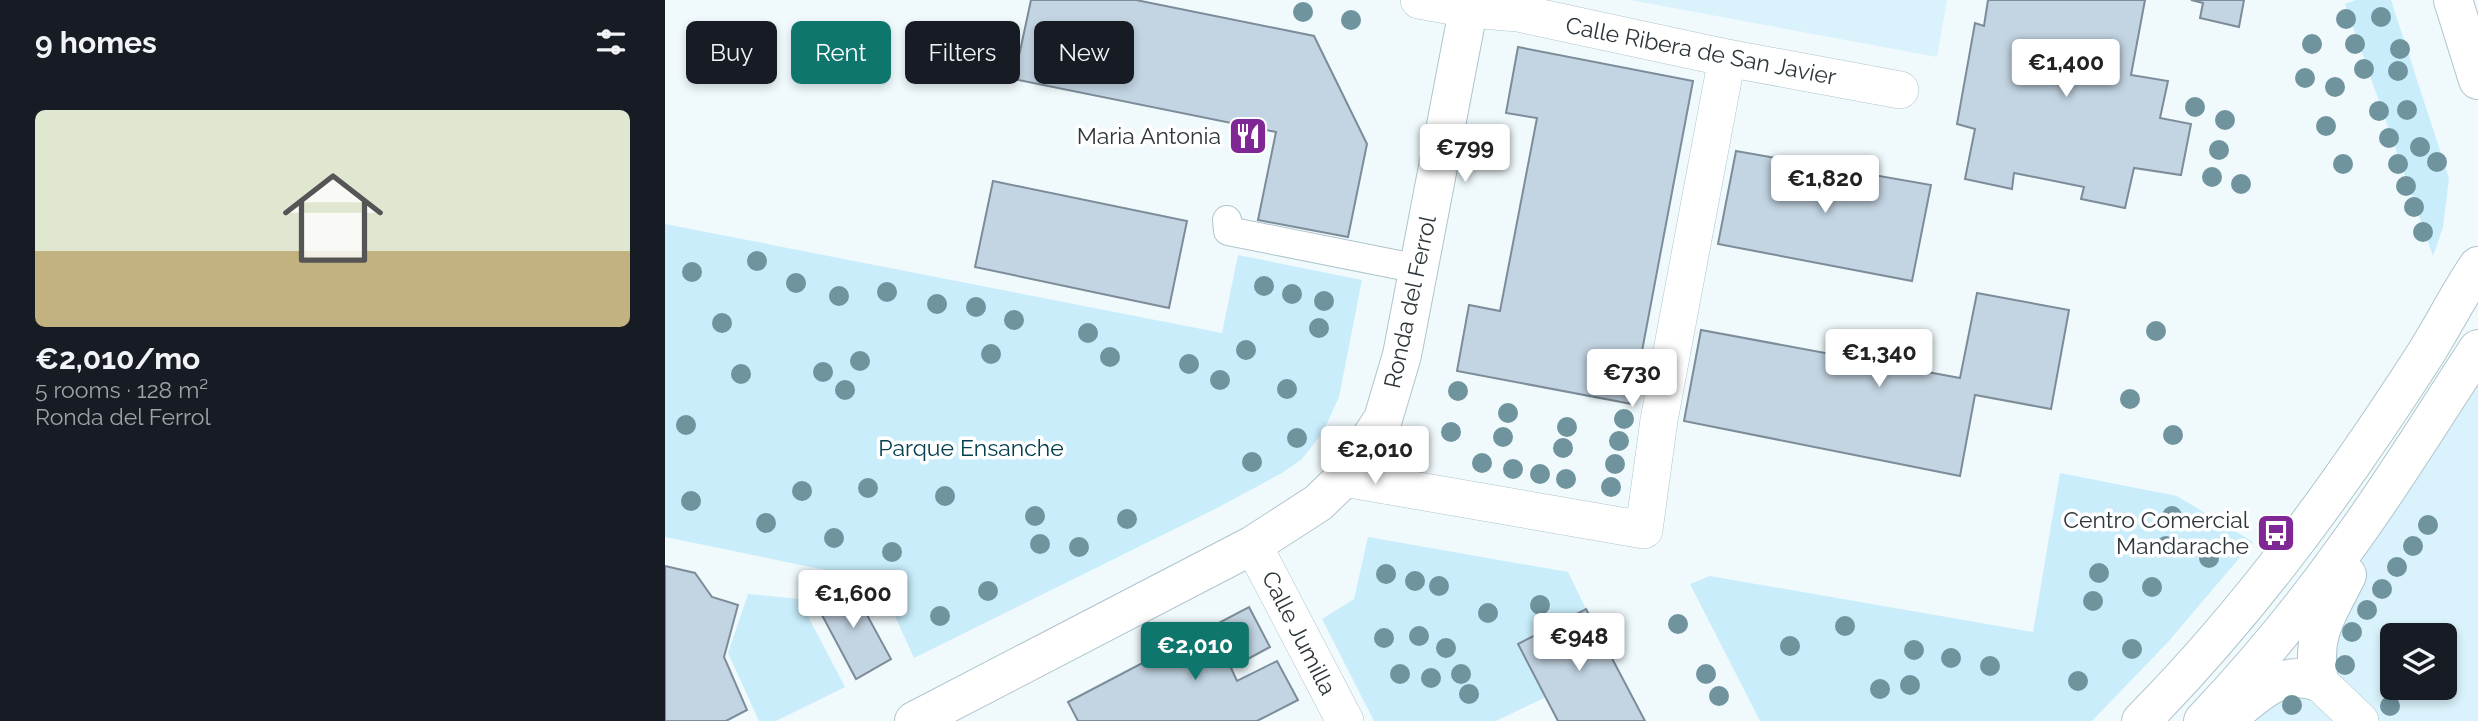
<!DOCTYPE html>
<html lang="en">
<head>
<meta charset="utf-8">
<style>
  body { margin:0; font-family:Raleway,sans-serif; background:#20242c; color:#f1f3f6; height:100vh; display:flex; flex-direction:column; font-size:26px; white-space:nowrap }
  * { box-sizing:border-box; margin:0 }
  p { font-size:23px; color:#9ea1a6 }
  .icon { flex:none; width:38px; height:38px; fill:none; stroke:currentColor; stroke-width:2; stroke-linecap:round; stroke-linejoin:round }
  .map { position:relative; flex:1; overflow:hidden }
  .details { display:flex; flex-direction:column; background:#171b24; width:665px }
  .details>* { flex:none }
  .hud { position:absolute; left:21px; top:21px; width:665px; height:63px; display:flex; gap:14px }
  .fabs { position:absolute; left:1715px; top:623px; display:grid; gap:14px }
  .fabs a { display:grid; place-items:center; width:77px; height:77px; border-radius:10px; background:#171b24; box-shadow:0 4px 10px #0003; font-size:35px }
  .price { position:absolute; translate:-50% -60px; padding:0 16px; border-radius:7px; background:#fff; color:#222; font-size:23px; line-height:46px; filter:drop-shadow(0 2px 4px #0008) }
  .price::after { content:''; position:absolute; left:50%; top:42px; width:21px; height:16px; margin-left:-10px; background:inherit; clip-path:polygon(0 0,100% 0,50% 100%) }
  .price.active { background:#0f766e; color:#fff }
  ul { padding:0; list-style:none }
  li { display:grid; align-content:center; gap:14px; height:371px; padding:0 35px }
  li+li { border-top:2px solid #363941 }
  li span { display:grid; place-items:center; height:217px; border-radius:10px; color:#555 }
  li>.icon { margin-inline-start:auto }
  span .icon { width:126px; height:126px; fill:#fffc; stroke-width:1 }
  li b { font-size:30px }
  h2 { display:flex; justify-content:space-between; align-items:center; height:84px; padding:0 35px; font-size:30px }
  .tag { padding:0 24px; border-radius:10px; background:#171b24; box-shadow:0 4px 10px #0003; font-size:24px; line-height:63px }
  .tag.active { background:#0f766e; color:#fff }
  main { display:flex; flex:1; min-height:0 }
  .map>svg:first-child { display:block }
  .built { fill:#d9f2fc; fill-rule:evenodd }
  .green { fill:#c9edfb }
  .building { fill:#c3d4e2; stroke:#7c8c99; stroke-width:2 }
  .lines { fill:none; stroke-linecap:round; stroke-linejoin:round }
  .pedestrian-casing { stroke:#aec4cc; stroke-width:30 }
  .minor-casing { stroke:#aec4cc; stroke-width:38 }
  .tertiary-casing { stroke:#aec4cc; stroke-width:40 }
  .primary-casing { stroke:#aec4cc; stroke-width:40 }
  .pedestrian { stroke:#fff; stroke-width:28 }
  .minor { stroke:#fff; stroke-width:37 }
  .tertiary { stroke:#fff; stroke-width:38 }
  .primary { stroke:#fff; stroke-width:38 }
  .tree { fill:#6f949e }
  .labels { text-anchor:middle; stroke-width:7; stroke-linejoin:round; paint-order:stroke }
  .street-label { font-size:23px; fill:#2e373b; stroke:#fff }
  .poi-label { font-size:23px; fill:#2e373b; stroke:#fff; text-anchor:end }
  .park-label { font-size:23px; fill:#054051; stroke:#fff }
</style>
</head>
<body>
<main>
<section class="details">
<h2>9 homes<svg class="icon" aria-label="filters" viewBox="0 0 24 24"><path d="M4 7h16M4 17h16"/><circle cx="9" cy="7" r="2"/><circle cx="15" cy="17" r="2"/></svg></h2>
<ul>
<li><span style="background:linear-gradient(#dfe7d0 65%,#c2b280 0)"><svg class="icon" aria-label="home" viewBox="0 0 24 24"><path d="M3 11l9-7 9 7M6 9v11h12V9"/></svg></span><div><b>€2,010/mo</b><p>5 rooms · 128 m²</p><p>Ronda del Ferrol</p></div></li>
</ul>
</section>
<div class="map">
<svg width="1813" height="721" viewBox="0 0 1813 721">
  <rect width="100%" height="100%" fill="#f0fafd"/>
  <!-- built -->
  <path class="built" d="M965,0H1282L1272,57Z
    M1813,349V721H1558L1617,680L1653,636ZM1727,635H1780V688H1727Z"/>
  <!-- green -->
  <path class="green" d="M1691,0H1726L1784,178L1778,227L1768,256L1680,4Z
    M0,224L557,333L573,255L697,280L674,397L658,432L637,459L617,473L552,508L249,658L214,581L0,537Z
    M1395,473L1512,496L1588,542L1503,642L1427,721H1095L1025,584L1045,576L1368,632Z
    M703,537L903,572L921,609L853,644L881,697L831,721H709L657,619L689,599Z
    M83,594L134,599L180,687L111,721H94L63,653Z"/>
  <!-- building -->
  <path class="building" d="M366,0H471L649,36L702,144L683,237L593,220L611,132L349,79Z
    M1323,0H1480L1466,75L1503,81L1495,118L1526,124L1516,175L1469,168L1460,208L1416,199L1419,187L1349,173L1347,189L1300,179L1310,129L1292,124L1310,23L1319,26Z
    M1526,0H1579L1574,27L1535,18L1538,3Z
    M853,47L1028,81L967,404L792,371L804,305L835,311L872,118L841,113Z
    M1071,151L1266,185L1247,281L1053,244Z
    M328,181L522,221L504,308L310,267Z
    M1312,293L1404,310L1386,409L1310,395L1295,476L1019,421L1036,330L1295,378Z
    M0,566L30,573L47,597L73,605L59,657L82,710L61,721H0Z
    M184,582L226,659L191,679L149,600Z
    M584,607L605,647L566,668L572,681L612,661L633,700L592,721H413L403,702Z
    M921,609L980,721H893L853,644Z"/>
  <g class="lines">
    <!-- pedestrian casing -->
    <g class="pedestrian-casing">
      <path id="pedestrian" d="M562,220L563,231L754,269"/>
    </g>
    <!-- minor casing -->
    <g class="minor-casing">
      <path id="minor" d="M754,0L803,9L853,13L1062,58L1235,90
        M679,478L979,530L994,420L1062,58
        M588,545L680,721
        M1654,682L1695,721"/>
    </g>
    <!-- tertiary casing -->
    <g class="tertiary-casing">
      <path id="tertiary" d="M249,721L588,545L653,503L679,478L718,419L737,355L805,0"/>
    </g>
    <!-- primary casing -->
    <g class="primary-casing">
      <path id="primary" d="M1788,0L1813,80
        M1564,717C1593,694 1614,668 1654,682C1646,634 1661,617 1682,575
        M1476,721C1586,610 1677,484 1761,353C1779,324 1794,294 1813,266
        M1538,721C1588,668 1635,612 1677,553C1726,487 1768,417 1813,349"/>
    </g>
    <!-- pedestrian -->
    <use href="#pedestrian" class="pedestrian"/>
    <!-- minor -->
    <use href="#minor" class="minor"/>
    <!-- tertiary -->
    <use href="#tertiary" class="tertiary"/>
    <!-- primary -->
    <use href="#primary" class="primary"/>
  </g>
  <!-- trees -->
  <g class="tree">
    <circle cx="638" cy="12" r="10"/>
    <circle cx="1716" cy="17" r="10"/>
    <circle cx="1681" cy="19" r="10"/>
    <circle cx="686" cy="20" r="10"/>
    <circle cx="1647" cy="44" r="10"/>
    <circle cx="1690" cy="44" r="10"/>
    <circle cx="1735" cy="49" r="10"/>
    <circle cx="1699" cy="69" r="10"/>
    <circle cx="1733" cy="71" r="10"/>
    <circle cx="1640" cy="78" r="10"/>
    <circle cx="1670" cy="87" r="10"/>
    <circle cx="1530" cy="107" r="10"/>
    <circle cx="1742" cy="110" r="10"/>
    <circle cx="1714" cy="111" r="10"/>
    <circle cx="1560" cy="120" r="10"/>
    <circle cx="1661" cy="126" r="10"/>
    <circle cx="1724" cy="138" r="10"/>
    <circle cx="1755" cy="147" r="10"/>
    <circle cx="1554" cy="150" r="10"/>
    <circle cx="1772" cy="162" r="10"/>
    <circle cx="1678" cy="164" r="10"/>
    <circle cx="1733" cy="164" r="10"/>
    <circle cx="1547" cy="177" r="10"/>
    <circle cx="1576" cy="184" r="10"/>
    <circle cx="1741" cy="186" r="10"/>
    <circle cx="1749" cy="207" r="10"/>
    <circle cx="1758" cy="232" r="10"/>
    <circle cx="92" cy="261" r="10"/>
    <circle cx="27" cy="272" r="10"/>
    <circle cx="131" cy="283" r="10"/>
    <circle cx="599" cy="286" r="10"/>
    <circle cx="222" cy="292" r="10"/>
    <circle cx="627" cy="294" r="10"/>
    <circle cx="174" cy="296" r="10"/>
    <circle cx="659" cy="301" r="10"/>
    <circle cx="272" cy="304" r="10"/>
    <circle cx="311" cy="307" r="10"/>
    <circle cx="349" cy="320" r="10"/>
    <circle cx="57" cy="323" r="10"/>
    <circle cx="654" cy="328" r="10"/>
    <circle cx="1491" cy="331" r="10"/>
    <circle cx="423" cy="333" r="10"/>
    <circle cx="581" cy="350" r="10"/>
    <circle cx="326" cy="354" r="10"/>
    <circle cx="445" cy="357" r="10"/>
    <circle cx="195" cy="361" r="10"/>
    <circle cx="524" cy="364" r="10"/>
    <circle cx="158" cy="372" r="10"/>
    <circle cx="76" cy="374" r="10"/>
    <circle cx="555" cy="380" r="10"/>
    <circle cx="622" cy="389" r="10"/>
    <circle cx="180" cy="390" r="10"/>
    <circle cx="793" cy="391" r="10"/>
    <circle cx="1465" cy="399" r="10"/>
    <circle cx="843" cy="413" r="10"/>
    <circle cx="959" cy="419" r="10"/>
    <circle cx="21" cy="425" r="10"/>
    <circle cx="902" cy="427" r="10"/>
    <circle cx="786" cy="432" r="10"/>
    <circle cx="1508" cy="435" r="10"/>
    <circle cx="838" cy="437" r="10"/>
    <circle cx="632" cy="438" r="10"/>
    <circle cx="954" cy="441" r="10"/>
    <circle cx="898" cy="448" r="10"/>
    <circle cx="587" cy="462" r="10"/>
    <circle cx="817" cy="463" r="10"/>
    <circle cx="950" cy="464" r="10"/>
    <circle cx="848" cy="469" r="10"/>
    <circle cx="875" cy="474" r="10"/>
    <circle cx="901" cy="479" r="10"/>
    <circle cx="946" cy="487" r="10"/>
    <circle cx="203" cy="488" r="10"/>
    <circle cx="137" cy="491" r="10"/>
    <circle cx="280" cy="496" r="10"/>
    <circle cx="26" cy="501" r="10"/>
    <circle cx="370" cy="516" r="10"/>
    <circle cx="1507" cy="516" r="10"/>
    <circle cx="462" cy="519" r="10"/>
    <circle cx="101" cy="523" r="10"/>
    <circle cx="1763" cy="525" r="10"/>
    <circle cx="169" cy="538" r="10"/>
    <circle cx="375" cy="544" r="10"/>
    <circle cx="1501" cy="546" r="10"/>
    <circle cx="1748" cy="546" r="10"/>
    <circle cx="414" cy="547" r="10"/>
    <circle cx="227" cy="552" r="10"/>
    <circle cx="1544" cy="558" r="10"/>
    <circle cx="1732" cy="567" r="10"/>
    <circle cx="1434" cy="573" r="10"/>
    <circle cx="721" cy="574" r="10"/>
    <circle cx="750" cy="581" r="10"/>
    <circle cx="774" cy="586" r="10"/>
    <circle cx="1487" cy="587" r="10"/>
    <circle cx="1717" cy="589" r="10"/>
    <circle cx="323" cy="591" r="10"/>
    <circle cx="1428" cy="601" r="10"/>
    <circle cx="875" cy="605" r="10"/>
    <circle cx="1702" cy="610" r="10"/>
    <circle cx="823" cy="613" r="10"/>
    <circle cx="275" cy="616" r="10"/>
    <circle cx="1013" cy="624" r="10"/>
    <circle cx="1180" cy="626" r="10"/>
    <circle cx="1687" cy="632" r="10"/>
    <circle cx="754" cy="636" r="10"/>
    <circle cx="719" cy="638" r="10"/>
    <circle cx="1125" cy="646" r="10"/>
    <circle cx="781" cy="648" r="10"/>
    <circle cx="1467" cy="649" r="10"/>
    <circle cx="1249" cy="650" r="10"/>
    <circle cx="1286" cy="658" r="10"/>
    <circle cx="1680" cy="665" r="10"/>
    <circle cx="1325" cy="666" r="10"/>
    <circle cx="735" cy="674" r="10"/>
    <circle cx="796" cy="674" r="10"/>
    <circle cx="1041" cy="674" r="10"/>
    <circle cx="766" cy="678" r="10"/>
    <circle cx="1413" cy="681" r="10"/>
    <circle cx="1245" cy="685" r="10"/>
    <circle cx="1215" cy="689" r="10"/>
    <circle cx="804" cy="694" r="10"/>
    <circle cx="1054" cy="696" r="10"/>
    <circle cx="1627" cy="705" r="10"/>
    <circle cx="1725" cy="706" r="10"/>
  </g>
  <!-- icons -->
  <defs>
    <g id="restaurant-square" transform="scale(2.0125)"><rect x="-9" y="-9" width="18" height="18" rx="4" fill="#7f2795" stroke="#fff"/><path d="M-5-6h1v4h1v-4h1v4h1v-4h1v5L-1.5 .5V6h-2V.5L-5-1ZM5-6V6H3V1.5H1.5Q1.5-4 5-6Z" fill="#fff"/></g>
    <g id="bus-square" transform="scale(2.0125)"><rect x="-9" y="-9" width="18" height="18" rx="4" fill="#7f2795" stroke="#fff"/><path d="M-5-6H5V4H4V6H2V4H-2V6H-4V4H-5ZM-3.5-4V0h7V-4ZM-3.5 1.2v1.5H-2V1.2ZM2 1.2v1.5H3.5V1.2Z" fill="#fff"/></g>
  </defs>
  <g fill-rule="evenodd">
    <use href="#restaurant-square" x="583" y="136"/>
    <use href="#bus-square" x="1611" y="533"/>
  </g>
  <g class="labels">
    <!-- street labels -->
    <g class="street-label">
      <text transform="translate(1036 51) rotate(11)" y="8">Calle Ribera de San Javier</text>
      <text transform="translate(745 302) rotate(-78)" y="8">Ronda del Ferrol</text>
      <text transform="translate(634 633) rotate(63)" y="8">Calle Jumilla</text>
    </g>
    <!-- poi labels -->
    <g class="poi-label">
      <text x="556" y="144">Maria Antonia</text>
      <text x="1584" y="528">Centro Comercial<tspan x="1584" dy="26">Mandarache</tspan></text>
    </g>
    <!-- park labels -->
    <g class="park-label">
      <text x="306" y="456">Parque Ensanche</text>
    </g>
  </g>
</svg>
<div class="fabs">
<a><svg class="icon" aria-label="layers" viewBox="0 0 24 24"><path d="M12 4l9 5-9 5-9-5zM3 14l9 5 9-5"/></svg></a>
</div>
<b class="price" style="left:1401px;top:99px">€1,400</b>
<b class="price" style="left:800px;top:184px">€799</b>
<b class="price" style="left:1160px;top:215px">€1,820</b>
<b class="price" style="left:1214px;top:389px">€1,340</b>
<b class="price" style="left:967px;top:409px">€730</b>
<b class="price" style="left:710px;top:486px">€2,010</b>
<b class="price" style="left:188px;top:630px">€1,600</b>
<b class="price" style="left:914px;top:673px">€948</b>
<b class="price active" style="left:530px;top:682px">€2,010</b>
<div class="hud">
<a class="tag">Buy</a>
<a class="tag active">Rent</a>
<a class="tag">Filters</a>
<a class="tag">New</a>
</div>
</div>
</main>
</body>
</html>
